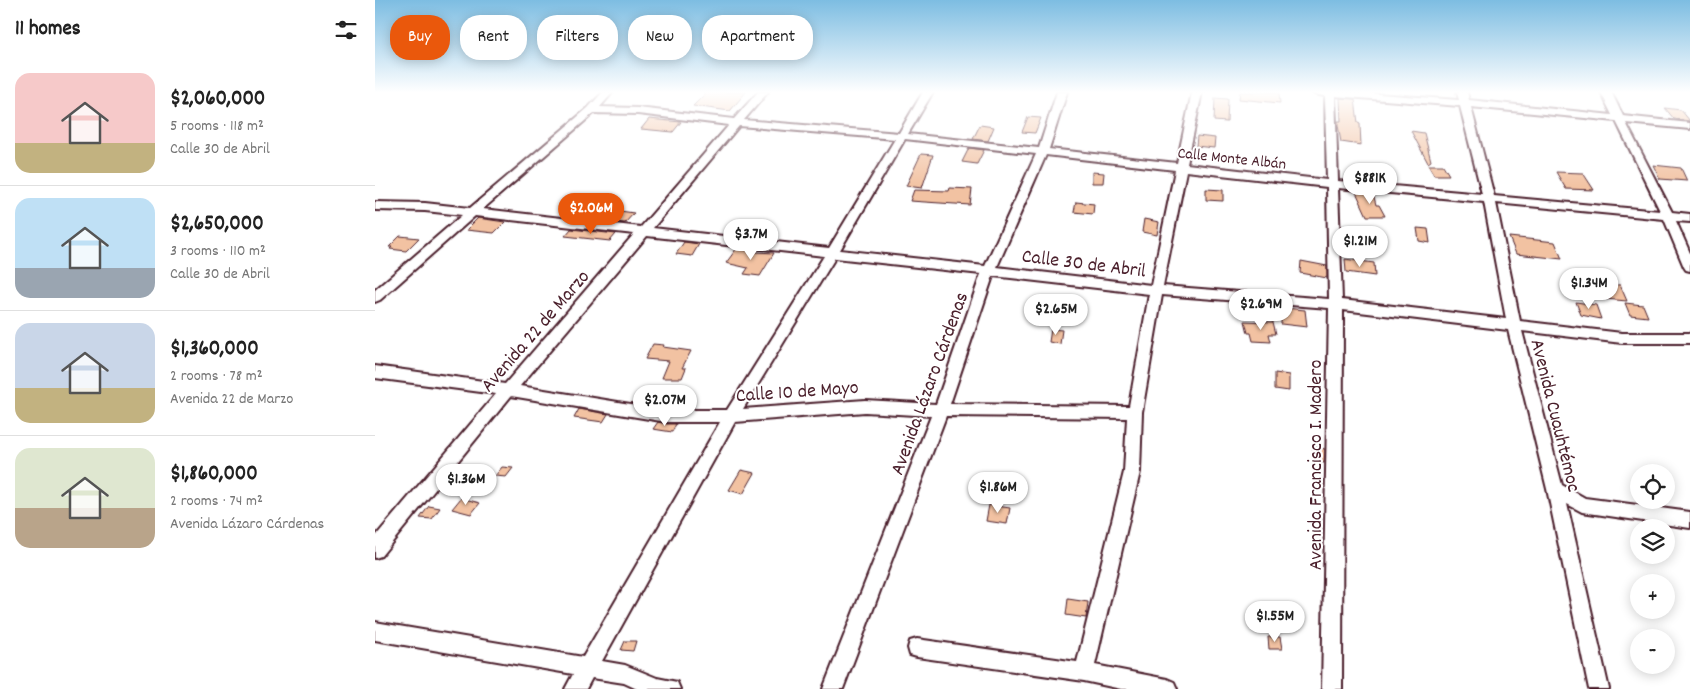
<!DOCTYPE html>
<html lang="en">
<head>
<meta charset="utf-8">
<style>
  body { margin:0; font-family:Dekko,sans-serif; background:#f6f6f6; color:#222; height:100vh; display:flex; flex-direction:column; font-size:19px; white-space:nowrap }
  * { box-sizing:border-box; margin:0 }
  p { font-size:16px; color:#767676 }
  .icon { flex:none; width:28px; height:28px; fill:none; stroke:currentColor; stroke-width:2; stroke-linecap:round; stroke-linejoin:round }
  .map { position:relative; flex:1; overflow:hidden }
  .details { display:flex; flex-direction:column; background:#fff; width:375px }
  .details>* { flex:none }
  .hud { position:absolute; left:15px; top:15px; width:475px; height:45px; display:flex; gap:10px }
  .buttons { position:absolute; left:1255px; top:464px; display:grid; gap:10px }
  .buttons a { display:grid; place-items:center; width:45px; height:45px; border-radius:50%; background:#fff; box-shadow:0 2px 12px #0003; font-size:25px }
  .price { position:absolute; translate:-50% -42px; padding:0 11px; border-radius:18px; background:#fff; color:#222; font-size:16px; line-height:32px; filter:drop-shadow(0 1px 2px #0008) }
  .price::after { content:''; position:absolute; left:50%; top:30px; width:15px; height:11px; margin-left:-8px; background:inherit; clip-path:polygon(0 0,100% 0,50% 100%) }
  .price.current { background:#ea580c; color:#fff }
  ul { padding:0; list-style:none }
  li { display:flex; align-items:center; gap:15px; height:125px; padding:0 15px }
  li+li { border-top:1px solid #e0e0e0 }
  li span { display:grid; place-items:center; flex:none; width:140px; height:100px; border-radius:15px; color:#555 }
  li>.icon { margin-inline-start:auto }
  span .icon { width:60px; height:60px; fill:#fffc; stroke-width:1 }
  li b { font-size:21px }
  h2 { display:flex; justify-content:space-between; align-items:center; height:60px; padding:0 15px; font-size:21px }
  .chip { padding:0 18px; border-radius:20px; background:#fff; box-shadow:0 2px 12px #0003; font-size:18px; line-height:45px }
  .chip.current { background:#ea580c; color:#fff }
  main { display:flex; flex:1; min-height:0 }
  .map>svg:first-child { display:block }
  .building { fill:#f2c2a2; stroke:#4a1f2b }
  .lines { fill:none; stroke-linecap:round; stroke-linejoin:round }
  .minor-casing { stroke:#4a1f2b; stroke-width:4 }
  .minor { fill:#fff; fill-rule:evenodd }
  .labels { text-anchor:middle; stroke-width:4; stroke-linejoin:round; paint-order:stroke }
  .far-street-label { font-size:16px; fill:#4a1f2b; stroke:#fff }
  .street-label { font-size:20px; fill:#4a1f2b; stroke:#fff }
</style>
</head>
<body>
<main>
<section class="details">
<h2>11 homes<svg class="icon" aria-label="filters" viewBox="0 0 24 24"><path d="M4 7h16M4 17h16"/><circle cx="9" cy="7" r="2"/><circle cx="15" cy="17" r="2"/></svg></h2>
<ul>
<li><span style="background:linear-gradient(#f6c9c9 70%,#c2b280 0)"><svg class="icon" aria-label="home" viewBox="0 0 24 24"><path d="M3 11l9-7 9 7M6 9v11h12V9"/></svg></span><div><b>$2,060,000</b><p>5 rooms · 118 m²</p><p>Calle 30 de Abril</p></div></li>
<li><span style="background:linear-gradient(#bfe0f5 70%,#9aa5b1 0)"><svg class="icon" aria-label="home" viewBox="0 0 24 24"><path d="M3 11l9-7 9 7M6 9v11h12V9"/></svg></span><div><b>$2,650,000</b><p>3 rooms · 110 m²</p><p>Calle 30 de Abril</p></div></li>
<li><span style="background:linear-gradient(#c9d6e8 65%,#c2b280 0)"><svg class="icon" aria-label="home" viewBox="0 0 24 24"><path d="M3 11l9-7 9 7M6 9v11h12V9"/></svg></span><div><b>$1,360,000</b><p>2 rooms · 78 m²</p><p>Avenida 22 de Marzo</p></div></li>
<li><span style="background:linear-gradient(#dfe7d0 60%,#b9a48a 0)"><svg class="icon" aria-label="home" viewBox="0 0 24 24"><path d="M3 11l9-7 9 7M6 9v11h12V9"/></svg></span><div><b>$1,860,000</b><p>2 rooms · 74 m²</p><p>Avenida Lázaro Cárdenas</p></div></li>
</ul>
</section>
<div class="map">
<svg width="1315" height="689" viewBox="0 0 1315 689">
  <rect width="100%" height="100%" fill="#fff"/>
  <filter id="ink" filterUnits="userSpaceOnUse"><feTurbulence type="fractalNoise" baseFrequency=".02" numOctaves="2"/><feDisplacementMap in="SourceGraphic" scale="10" xChannelSelector="R" yChannelSelector="G"/><feConvolveMatrix kernelMatrix="1 2 1 2 8 2 1 2 1" color-interpolation-filters="sRGB"/></filter>
  <g filter="url(#ink)">
    <!-- building -->
    <path class="building" d="M332,92H371L355,111L318,106Z
      M865,92H904L905,103L864,99Z
      M840,98L853,99L852,122L839,121Z
      M965,98L980,99L983,123L985,124L986,145L966,142L963,125V121H966Z
      M1290,108L1306,110L1315,121L1299,119Z
      M653,117L666,118L660,133L647,132Z
      M274,119L295,121L306,122L298,132L266,129Z
      M605,125L619,127L613,141L598,139Z
      M1036,131L1049,133L1056,161L1053,163Z
      M822,136L840,138L839,148L821,146Z
      M594,148L609,150L602,164L587,162Z
      M546,154L558,155L547,188L531,186Z
      M1053,165H1068L1074,175H1059Z
      M1278,165L1306,168L1312,181L1285,179Z
      M717,172L729,173L728,183H717Z
      M1181,172L1208,173L1219,190L1191,189Z
      M575,188L597,189L595,205L535,201L539,190L574,191Z
      M831,189L848,190V201L831,200Z
      M981,192L998,193L1001,205H1004L1010,216H992Z
      M701,202L719,204L718,214L699,212Z
      M218,205L233,207L231,209L259,213L250,223L206,218Z
      M103,218L130,222L119,233L91,230Z
      M769,219L784,222L782,235L767,232Z
      M1042,228L1053,229L1055,243L1044,241Z
      M196,229L241,234L235,241L190,236Z
      M25,236L44,238L31,251L15,249L17,247H14Z
      M1134,237L1180,242L1187,259L1141,254Z
      M309,242L324,244L317,256L301,254Z
      M362,248L381,252L399,253L385,276L369,274L373,268L351,263Z
      M970,259L999,263L1000,276L971,272Z
      M926,261L952,266V278L925,273Z
      M1225,284L1245,285L1252,301L1230,299Z
      M1201,302L1221,305L1226,319L1206,315Z
      M1250,303L1268,305L1273,317L1255,315Z
      M910,308L930,310L932,327L906,324V313L910,314Z
      M870,321L898,322L901,334H894L896,342L878,341L876,333H873Z
      M676,329L687,330L685,344L674,342Z
      M278,344L289,345L288,347L316,351L307,368H311L307,378H287L294,361L270,359Z
      M900,373L914,375V391L900,389Z
      M204,409L233,414L228,422L199,418Z
      M283,422L292,424H301L297,432L278,429Z
      M938,447L950,449L949,463L939,461Z
      M127,467L138,468L131,477L120,476Z
      M366,470L380,473L368,494L354,490Z
      M86,498L105,503L96,514L77,509Z
      M614,505L635,508L632,524L611,521Z
      M54,506L65,508L57,519L45,518Z
      M693,599L713,602L711,618L691,615Z
      M893,637H905L907,649H894Z
      M250,641H261L258,651L246,650Z"/>
    <g class="lines">
      <!-- minor casing -->
      <g class="minor-casing">
        <path id="minor" d="M228,92H238L225,107L263,108L359,119L383,92H393L369,120L524,133L548,92H558L533,134L664,148L682,92H692L674,149L802,163L817,92H827L812,164L952,180L950,96L939,94L937,92H977L1084,100L1082,92H1092L1094,100L1237,115L1226,92H1236L1248,116L1315,123V129L1251,123L1297,212L1315,214V222L1301,221L1315,253V271L1311,270L1309,267L1289,219L1121,203L1145,321L1247,333H1315V343H1247L1147,331L1187,485L1210,498L1315,512V528L1207,512L1192,504L1234,689H1214L1172,489L1133,330L968,310L967,689H947L954,308L787,295L767,412L765,472L720,665L792,679L799,682L802,689H746L709,681L542,657L535,655L533,648L535,641L542,639L702,662L749,472L752,418L571,416L468,689H448L556,416L490,412L360,422L227,661L250,665L282,678L302,682L305,689H262L249,683L217,678L211,689H190L198,674L0,640V622L208,657L345,422H292L136,396L6,556L0,558V537L121,394L0,378V366L130,384L259,234L100,216L5,300L0,302V290L87,215L50,211L0,210V202L50,203L95,208L213,108ZM960,96L1085,106L1107,194L963,181ZM1096,107L1241,121L1285,211L1119,196ZM219,113L263,114L354,125L266,227L108,209ZM364,126L520,139L454,248L278,228ZM530,139L661,154L610,266L465,250ZM671,155L800,170L776,285L622,267ZM811,171L952,187L954,299L788,286ZM963,188L1109,202L1131,319L967,300ZM272,236L449,256L352,410H292L145,386ZM460,258L606,274L561,404L490,400L368,409ZM618,276L774,294L754,406L575,404Z"/>
      </g>
      <!-- minor -->
      <use href="#minor" class="minor"/>
    </g>
  </g>
  <!-- sky -->
  <linearGradient id="sky" x2="0" y2="1"><stop stop-color="#7dbde2"/><stop offset="0.49" stop-color="#fff"/><stop offset="1" stop-color="#fff" stop-opacity="0"/></linearGradient>
  <rect width="1315" height="188" fill="url(#sky)"/>
  <g class="labels">
    <!-- far-street labels -->
    <g class="far-street-label">
      <text transform="translate(857 157) rotate(6)" y="6">Calle Monte Albán</text>
    </g>
    <!-- street labels -->
    <g class="street-label">
      <text transform="translate(709 262) rotate(7)" y="7">Calle 30 de Abril</text>
      <text transform="translate(159 330) rotate(-49)" y="7">Avenida 22 de Marzo</text>
      <text transform="translate(553 383) rotate(-70)" y="7">Avenida Lázaro Cárdenas</text>
      <text transform="translate(422 390) rotate(-4)" y="7">Calle 10 de Mayo</text>
      <text transform="translate(1182 415) rotate(76)" y="7">Avenida Cuauhtémoc</text>
      <text transform="translate(939 465) rotate(-90)" y="7">Avenida Francisco I. Madero</text>
    </g>
  </g>
</svg>
<div class="buttons">
<a><svg class="icon" aria-label="locate" viewBox="0 0 24 24"><circle cx="12" cy="12" r="6"/><path d="M12 2v4M12 18v4M2 12h4M18 12h4"/></svg></a>
<a><svg class="icon" aria-label="layers" viewBox="0 0 24 24"><path d="M12 4l9 5-9 5-9-5zM3 14l9 5 9-5"/></svg></a>
<a>+</a>
<a>−</a>
</div>
<b class="price" style="left:995px;top:205px">$881K</b>
<b class="price current" style="left:216px;top:235px">$2.06M</b>
<b class="price" style="left:376px;top:261px">$3.7M</b>
<b class="price" style="left:985px;top:268px">$1.21M</b>
<b class="price" style="left:1214px;top:310px">$1.34M</b>
<b class="price" style="left:886px;top:331px">$2.69M</b>
<b class="price" style="left:681px;top:336px">$2.65M</b>
<b class="price" style="left:290px;top:427px">$2.07M</b>
<b class="price" style="left:91px;top:506px">$1.36M</b>
<b class="price" style="left:623px;top:514px">$1.86M</b>
<b class="price" style="left:900px;top:643px">$1.55M</b>
<div class="hud">
<a class="chip current">Buy</a>
<a class="chip">Rent</a>
<a class="chip">Filters</a>
<a class="chip">New</a>
<a class="chip">Apartment</a>
</div>
</div>
</main>
</body>
</html>
